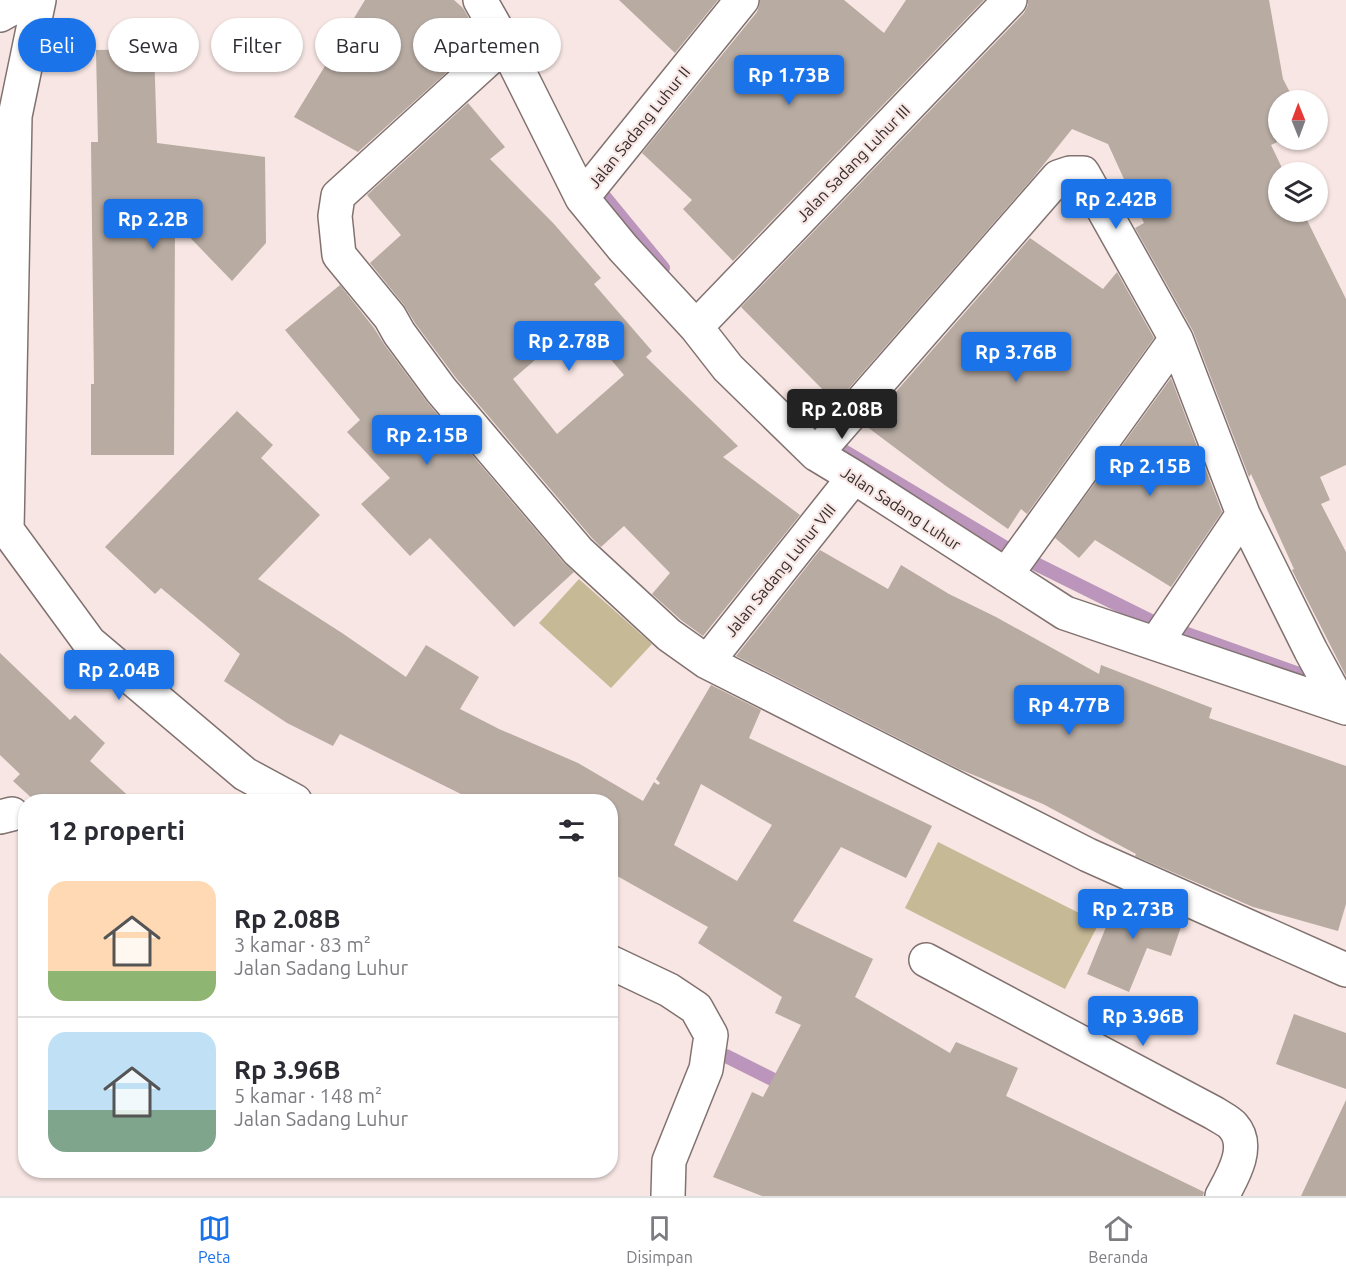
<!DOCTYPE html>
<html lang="id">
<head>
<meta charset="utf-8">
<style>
  body { margin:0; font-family:Ubuntu,sans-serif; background:#f2f2f3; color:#2b2b33; height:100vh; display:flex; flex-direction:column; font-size:22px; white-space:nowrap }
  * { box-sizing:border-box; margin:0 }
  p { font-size:20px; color:#7c7c81 }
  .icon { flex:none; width:33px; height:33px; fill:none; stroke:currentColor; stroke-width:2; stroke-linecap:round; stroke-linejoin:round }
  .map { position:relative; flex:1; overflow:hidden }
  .sheet { position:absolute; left:18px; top:794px; width:600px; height:384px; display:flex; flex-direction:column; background:#fff; border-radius:24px; box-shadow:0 2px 4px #0004 }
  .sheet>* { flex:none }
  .top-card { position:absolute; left:18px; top:18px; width:600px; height:54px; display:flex; gap:12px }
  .needle { width:39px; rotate:359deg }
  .tools { position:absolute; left:1268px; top:90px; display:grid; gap:12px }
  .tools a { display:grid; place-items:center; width:60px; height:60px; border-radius:50%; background:#fff; box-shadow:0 2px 4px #0004; font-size:30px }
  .price { position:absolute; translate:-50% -51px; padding:0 14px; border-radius:6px; background:#1a73e8; color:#fff; font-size:20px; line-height:39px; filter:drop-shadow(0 2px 3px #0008) }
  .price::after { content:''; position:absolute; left:50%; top:36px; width:18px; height:14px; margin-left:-9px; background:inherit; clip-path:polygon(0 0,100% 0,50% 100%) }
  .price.selected { background:#222; color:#fff }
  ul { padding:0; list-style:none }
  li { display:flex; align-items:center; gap:18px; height:150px; padding:0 30px }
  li+li { border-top:2px solid #e1e1e2 }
  li span { display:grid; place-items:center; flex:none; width:168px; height:120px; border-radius:18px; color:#555 }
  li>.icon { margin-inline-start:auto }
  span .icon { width:72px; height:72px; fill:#fffc; stroke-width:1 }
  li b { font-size:26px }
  h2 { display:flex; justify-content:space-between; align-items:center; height:72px; padding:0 30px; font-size:26px }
  .tag { padding:0 21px; border-radius:27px; background:#fff; box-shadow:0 2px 4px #0004; font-size:21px; line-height:54px }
  .tag.selected { background:#1a73e8; color:#fff }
  .tab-bar { display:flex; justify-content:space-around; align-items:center; height:84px; border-top:2px solid #e1e1e2; background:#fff; font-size:16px; color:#7c7c81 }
  .tab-bar a { display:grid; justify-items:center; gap:3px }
  .tab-bar .selected { color:#1a73e8 }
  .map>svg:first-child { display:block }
  .green { fill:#c6b996 }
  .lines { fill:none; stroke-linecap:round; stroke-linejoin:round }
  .stream { stroke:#bb95bb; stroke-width:14 }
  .building { fill:#b7aba2; fill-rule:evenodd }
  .street-casing { stroke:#817270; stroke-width:36 }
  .street { stroke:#fff; stroke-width:33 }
  .labels { text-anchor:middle; stroke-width:4.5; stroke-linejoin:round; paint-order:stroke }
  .street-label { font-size:16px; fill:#342d2c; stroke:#f7e6e3 }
</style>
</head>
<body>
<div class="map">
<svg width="1346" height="1196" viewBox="0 0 1346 1196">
  <rect width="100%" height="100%" fill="#f7e6e3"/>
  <!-- green -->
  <path class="green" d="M579,579L652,644L611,688L539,623Z
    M938,842L1099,923L1065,989L905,908Z"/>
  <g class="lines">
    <!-- stream -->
    <path class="stream" d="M603,195L663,268
      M842,450L1006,548
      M1034,563L1155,623
      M1179,631L1313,679
      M726,1056L788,1087"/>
  </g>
  <!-- building -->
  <path class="building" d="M365,0H454L463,8L480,37L457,63L358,152L294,117Z
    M619,0H718L675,53Z
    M760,0H844L884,33L906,0H984L733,261L683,209L692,200L642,153L757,12L760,3Z
    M1028,0H1269L1283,79L1294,100H1278V140H1282L1271,145L1284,172H1278V212H1303L1346,299V465L1320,477L1330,500L1321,504L1346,552V676L1292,570L1294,569L1251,474L1249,477L1193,331L1135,228L1144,223L1108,144L1072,129L1032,179L836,403L741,307L1024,13L1028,5Z
    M154,49L157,143L265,157L266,243L232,281L175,222L174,455H91V384H94L91,142H98L96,50Z
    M468,103L505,147L490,159L554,224L601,278L594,284L652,351L646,357L738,446L723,457L800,515L703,636L681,620L652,594L670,573L624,526L601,547L592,538L456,378L415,323L404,305L370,263L401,235L367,195ZM579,322L624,375L557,434L513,379Z
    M1030,238L1103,289L1117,272L1154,338L1027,514L1021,509L1008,529L946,486L866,426Z
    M340,285L374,328L384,344L427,402L564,563L574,572L514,627L430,538L410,556L361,504L390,478L347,432L360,420L285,330Z
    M1171,378L1222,512L1171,587L1095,540L1079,558L1055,538Z
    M237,411L273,445L261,458L320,515L258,579L342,633L406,677L426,645L479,677L460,709L499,729L578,763L643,801L654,782L658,785L660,783L656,779L711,685L761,710L749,738L932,826L906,878L841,847L793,921L873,959L855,997L950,1053L956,1042L1018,1068L1006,1096L1204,1192L1203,1196H762L713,1177L752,1092L763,1097L801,1025L775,1013L782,997L698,943L708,927L610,872V801H475L340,734L333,746L287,723L224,681L240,654L161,588L155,594L105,547ZM701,784L772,825L737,881L674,845Z
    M820,550L888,589L901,565L949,594L996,617L1099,674L1101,665L1212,708L1209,718L1346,766V904L1338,931L1253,907L1135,856L1136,854L1043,804L959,769L736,656Z
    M0,653L70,720L75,715L105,743L90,761L134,801H35L13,781L20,774L0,755Z
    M1121,890L1184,918L1171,956L1147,948L1129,992L1087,974Z
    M1294,1014L1346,1033V1089L1276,1064Z
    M1346,1100V1196H1301Z"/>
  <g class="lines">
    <!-- street casing -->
    <g class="street-casing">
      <path id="street" d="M480,0L505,44L582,198L623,248L696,327L728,368L816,454L854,477L1065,613L1346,708
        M0,15L27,0
        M505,44L338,196L335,216L339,255L390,317L399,333L441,390L578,551L669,635L707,662L1088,855L1346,970
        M582,198L742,0
        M696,327L1010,0
        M816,454L1058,177L1070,173H1083L1176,339L1243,514L1311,651L1341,706
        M7,530L15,116L39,0
        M7,530L89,642L245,774L295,801
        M1006,575L1176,339
        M1156,643L1243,514
        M707,662L854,477
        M0,817L12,814
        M926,960L1214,1113C1220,1117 1229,1121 1233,1126C1251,1146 1233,1176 1222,1196
        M610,962L669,990L696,1008L711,1035L706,1069L669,1161L668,1196"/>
    </g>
    <!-- street -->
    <use href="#street" class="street"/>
  </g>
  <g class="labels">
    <!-- street labels -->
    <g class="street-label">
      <text transform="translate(639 127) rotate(-51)" y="6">Jalan Sadang Luhur II</text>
      <text transform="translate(853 163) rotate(-46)" y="6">Jalan Sadang Luhur III</text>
      <text transform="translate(901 508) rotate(33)" y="6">Jalan Sadang Luhur</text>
      <text transform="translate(780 570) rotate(-51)" y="6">Jalan Sadang Luhur VIII</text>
    </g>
  </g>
</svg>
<div class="tools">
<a><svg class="needle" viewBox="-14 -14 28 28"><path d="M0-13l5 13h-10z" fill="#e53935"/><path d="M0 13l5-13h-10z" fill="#7c7c81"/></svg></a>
<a><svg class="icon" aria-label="layers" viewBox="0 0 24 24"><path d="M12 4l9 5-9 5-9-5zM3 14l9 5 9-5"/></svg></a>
</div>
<b class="price" style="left:789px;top:106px">Rp 1.73B</b>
<b class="price" style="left:1116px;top:230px">Rp 2.42B</b>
<b class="price" style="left:153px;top:250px">Rp 2.2B</b>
<b class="price" style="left:569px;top:372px">Rp 2.78B</b>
<b class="price" style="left:1016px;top:383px">Rp 3.76B</b>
<b class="price selected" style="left:842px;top:440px">Rp 2.08B</b>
<b class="price" style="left:427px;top:466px">Rp 2.15B</b>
<b class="price" style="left:1150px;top:497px">Rp 2.15B</b>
<b class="price" style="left:119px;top:701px">Rp 2.04B</b>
<b class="price" style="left:1069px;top:736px">Rp 4.77B</b>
<b class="price" style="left:1133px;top:940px">Rp 2.73B</b>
<b class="price" style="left:1143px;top:1047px">Rp 3.96B</b>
<div class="top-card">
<a class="tag selected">Beli</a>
<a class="tag">Sewa</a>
<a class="tag">Filter</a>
<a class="tag">Baru</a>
<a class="tag">Apartemen</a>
</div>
<section class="sheet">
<h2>12 properti<svg class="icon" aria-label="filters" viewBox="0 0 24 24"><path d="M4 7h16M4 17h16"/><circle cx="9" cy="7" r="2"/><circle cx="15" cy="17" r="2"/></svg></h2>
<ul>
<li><span style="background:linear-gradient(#ffd9b3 75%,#8fb573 0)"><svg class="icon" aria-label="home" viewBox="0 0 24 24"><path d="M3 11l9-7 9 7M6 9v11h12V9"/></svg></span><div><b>Rp 2.08B</b><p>3 kamar · 83 m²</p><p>Jalan Sadang Luhur</p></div></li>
<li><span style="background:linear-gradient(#bfe0f5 65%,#7fa58c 0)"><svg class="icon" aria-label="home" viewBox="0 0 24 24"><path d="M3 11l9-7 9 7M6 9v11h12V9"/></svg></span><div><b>Rp 3.96B</b><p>5 kamar · 148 m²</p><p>Jalan Sadang Luhur</p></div></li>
</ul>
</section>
</div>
<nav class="tab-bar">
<a class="selected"><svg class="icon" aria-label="map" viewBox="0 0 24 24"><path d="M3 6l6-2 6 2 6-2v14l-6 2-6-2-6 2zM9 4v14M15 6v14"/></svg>Peta</a>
<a><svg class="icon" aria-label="saved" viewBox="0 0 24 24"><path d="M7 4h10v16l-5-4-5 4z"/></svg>Disimpan</a>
<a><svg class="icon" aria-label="home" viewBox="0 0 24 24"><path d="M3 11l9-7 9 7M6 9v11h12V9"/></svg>Beranda</a>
</nav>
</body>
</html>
